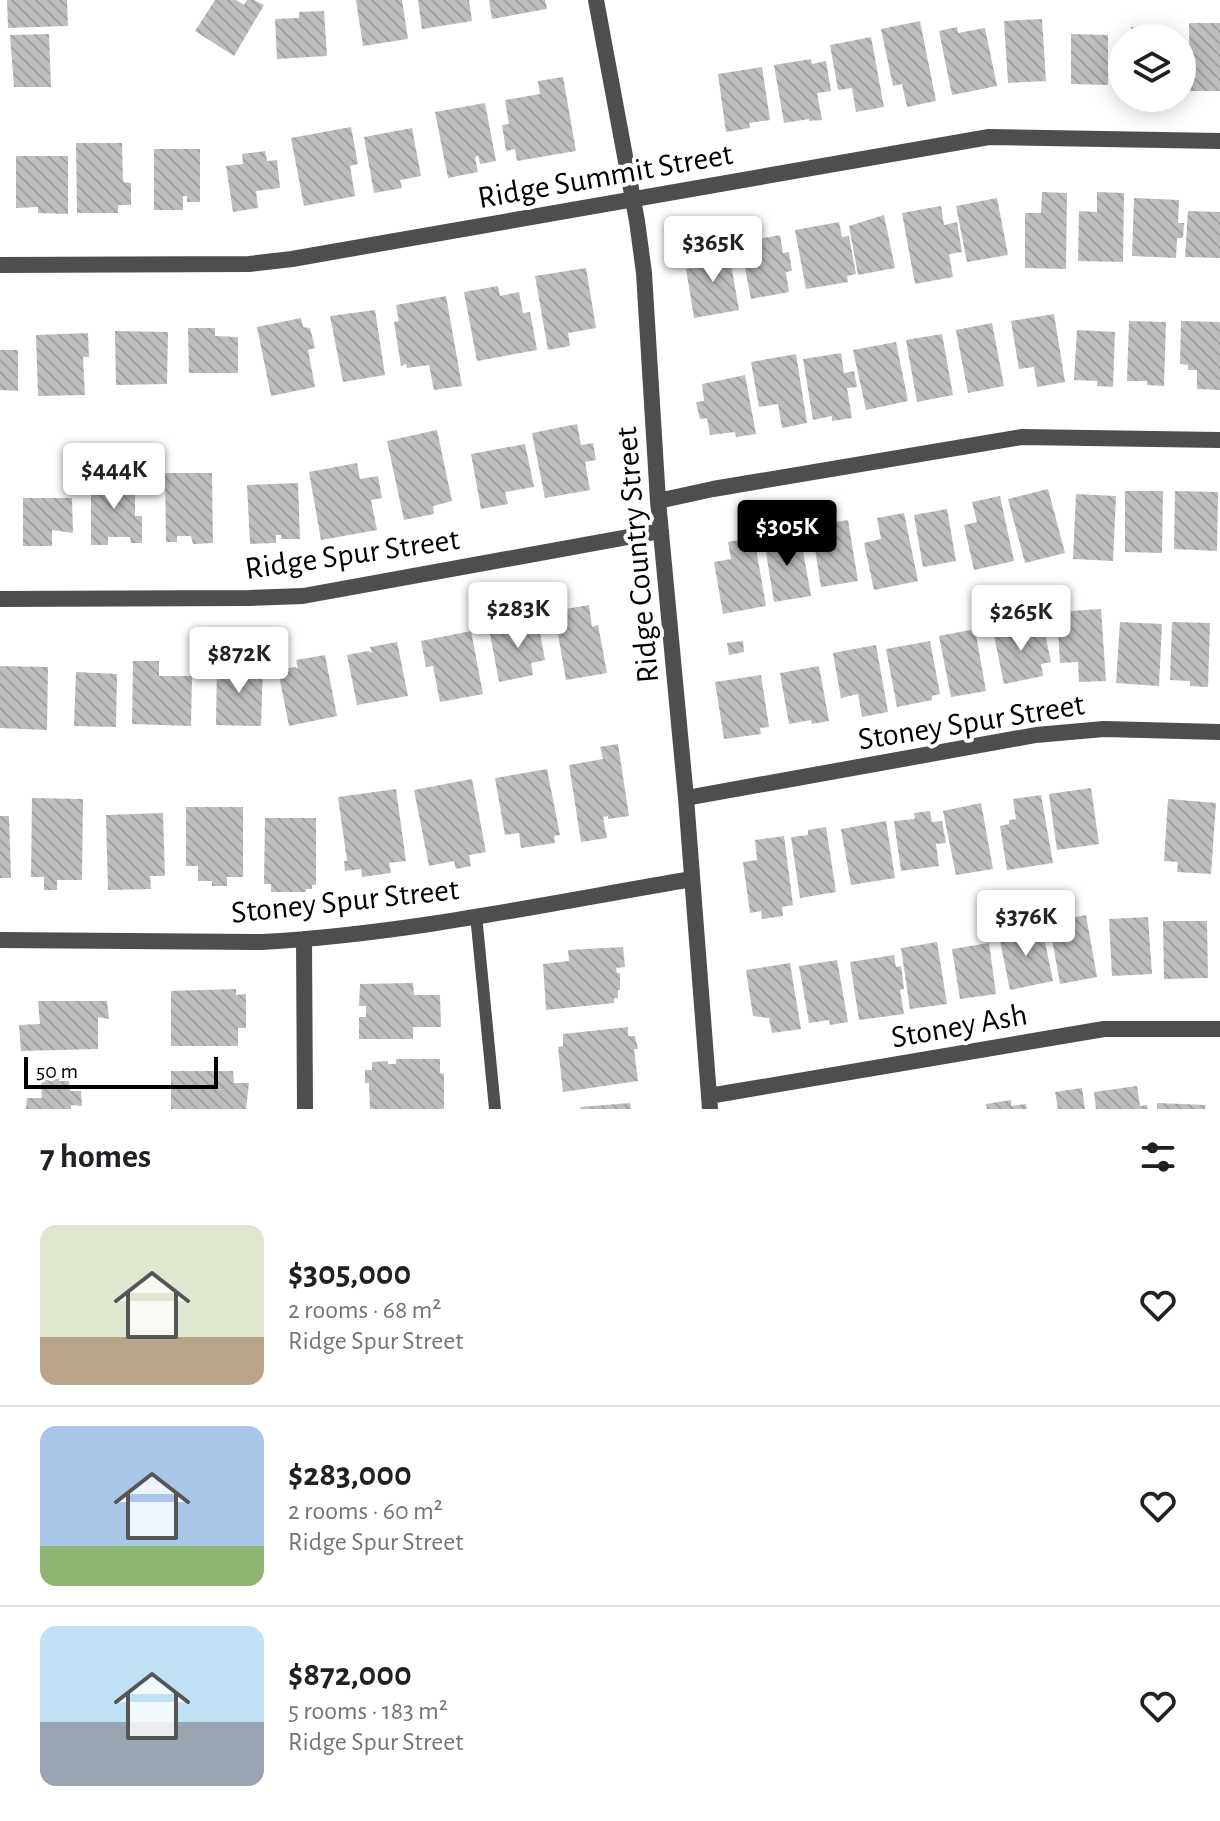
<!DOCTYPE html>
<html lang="en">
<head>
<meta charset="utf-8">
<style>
  body { margin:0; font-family:"Alegreya Sans",sans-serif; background:#f6f6f6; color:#202124; height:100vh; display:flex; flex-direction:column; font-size:30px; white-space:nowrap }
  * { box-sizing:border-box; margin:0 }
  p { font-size:26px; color:#757577 }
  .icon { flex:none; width:44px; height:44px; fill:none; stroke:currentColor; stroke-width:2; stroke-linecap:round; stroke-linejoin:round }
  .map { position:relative; height:1109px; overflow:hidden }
  .sheet { display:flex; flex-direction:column; background:#fff; flex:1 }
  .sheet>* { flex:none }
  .tools { position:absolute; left:1108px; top:24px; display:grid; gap:16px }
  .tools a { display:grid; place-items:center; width:88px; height:88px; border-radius:50%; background:#fff; box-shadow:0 4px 20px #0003; font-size:40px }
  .scale { position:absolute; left:24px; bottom:20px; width:194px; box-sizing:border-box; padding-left:8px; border:4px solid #000; border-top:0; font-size:22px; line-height:28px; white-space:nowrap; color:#000; -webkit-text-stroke:6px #fff; paint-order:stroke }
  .price { position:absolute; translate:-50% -68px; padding:0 18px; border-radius:8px; background:#fff; color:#222; font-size:26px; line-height:52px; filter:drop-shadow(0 2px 4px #0008) }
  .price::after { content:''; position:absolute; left:50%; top:48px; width:24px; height:18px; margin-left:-12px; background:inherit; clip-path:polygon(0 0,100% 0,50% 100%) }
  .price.selected { background:#000; color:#fff }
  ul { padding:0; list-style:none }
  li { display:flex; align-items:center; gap:24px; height:200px; padding:0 40px }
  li+li { border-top:2px solid #e0e0e0 }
  li span { display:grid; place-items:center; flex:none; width:224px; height:160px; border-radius:16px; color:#555 }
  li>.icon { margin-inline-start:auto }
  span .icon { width:96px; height:96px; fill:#fffc; stroke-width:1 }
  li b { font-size:34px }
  h2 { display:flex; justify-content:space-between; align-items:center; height:96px; padding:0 40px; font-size:34px }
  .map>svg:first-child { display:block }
  .building { fill:url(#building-back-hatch) }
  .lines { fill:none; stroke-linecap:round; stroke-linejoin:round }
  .lane { stroke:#4e4e4e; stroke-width:12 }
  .street { stroke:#4e4e4e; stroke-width:16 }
  .labels { text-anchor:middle; stroke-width:8; stroke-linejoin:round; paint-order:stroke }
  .street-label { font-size:32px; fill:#000; stroke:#fff }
</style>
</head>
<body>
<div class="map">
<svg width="1220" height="1109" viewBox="0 0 1220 1109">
  <defs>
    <pattern id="building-back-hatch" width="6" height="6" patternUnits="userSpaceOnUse" patternTransform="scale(2)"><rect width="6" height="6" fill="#bebebe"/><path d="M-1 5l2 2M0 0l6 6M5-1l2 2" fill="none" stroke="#a2a2a2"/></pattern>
  </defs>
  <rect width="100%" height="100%" fill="#fff"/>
  <!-- building -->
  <path class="building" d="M7,0H67L68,26L8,28Z
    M215,0H236L244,5L247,0H254L264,5L234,56L195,31Z
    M356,0H402L408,39L363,46Z
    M418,0H469L472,21L422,29Z
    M489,0H545L547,9L492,19Z
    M324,11L327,56L277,59L275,19L299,18V12Z
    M1042,19L1046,81L1008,83L1004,21Z
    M920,21L936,101L907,107L902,84L893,86L881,29Z
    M1189,23H1220V91H1190Z
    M957,27L958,33L985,28L997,86L952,95L939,31Z
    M1131,27L1162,29V38H1130Z
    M49,34L51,87H14L10,35Z
    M1071,34L1108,35V85L1071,84Z
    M871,37L884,107L856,112L852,88L838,90L830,45Z
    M811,59L812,64L826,61L831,91L817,93L822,120L809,121V119L784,123L774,65Z
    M762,67L770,120L749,123L750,128L726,132L718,74Z
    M563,77L576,151L517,161L515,149L506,151L502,125L509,124L505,100L540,94L538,81Z
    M485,103L496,161L480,164L478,155L475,158L478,172L448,178L435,112Z
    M351,127L358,164L350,166L355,196L304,206L291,138Z
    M412,128L421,176L400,180L402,188L374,193L364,137Z
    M76,143H122L123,182L131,183V205H118V213H77Z
    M154,149H200V202H187V196H183V210H154Z
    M265,151L267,161L277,160L280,188L256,191L258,208L233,212L226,166L243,164L242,154Z
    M16,156H68V214L38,213V207L16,208Z
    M1042,192L1067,193L1066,269L1025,268V213H1041Z
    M1097,192L1124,193L1123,262L1078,261L1079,211L1097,212Z
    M997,198L1008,255L967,262L956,206Z
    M1134,198L1179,200L1178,223H1184L1183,238H1177L1176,258L1132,256Z
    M941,206L944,225L957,222L962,252L949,254L953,277L915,284L902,213Z
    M1188,211L1220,212V258L1185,257Z
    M884,215L895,268L858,275L849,226Z
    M839,222L842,237L849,236L856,274L847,276L848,282L806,289L795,230Z
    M780,235L783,253L789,252L792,271L786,272L789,292L751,299L740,242Z
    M728,247L739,310L694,318L686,269L702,266L699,252Z
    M586,268L596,328L568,333L570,346L548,350L535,276Z
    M498,286L500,296L519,292L523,313L530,312L537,350L477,361L464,292Z
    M446,296L462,386L434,390L429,365L407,368L406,364L401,366L394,322L399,321L396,305Z
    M375,310L385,375L343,382L330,316Z
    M1054,314L1065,382L1037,387L1034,367L1019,369L1011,321Z
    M301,318L303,327L310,328L315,348L308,350L315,387L271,396L257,327Z
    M1129,321L1166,322L1164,386L1147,385V381H1127Z
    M1181,321L1220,322V390L1197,389V370H1188V365L1180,364Z
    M992,323L1004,386L968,393L956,330Z
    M188,328H215V336L238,337V373H189Z
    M1077,330L1115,332L1113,387L1097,386V381L1074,380Z
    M115,331L168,332L167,384L116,385Z
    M88,333L89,357H83L85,395L38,396L36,335Z
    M942,334L953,395L917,402L906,340Z
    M896,342L908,401L866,410L853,350Z
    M0,350H18V391L0,390Z
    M841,353L844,373L854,371L857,387L847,388L852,418L832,421V416L813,420L803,359Z
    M796,354L807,423L782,428L778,404L759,407L751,362Z
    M745,375L756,434L736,437L735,432L710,435L707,418L700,419L696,402L704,401L702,384Z
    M577,424L581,445L593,443L596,460L585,462L590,490L545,498L532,433Z
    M437,430L452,501L433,506L434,514L404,520L387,441Z
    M525,444L534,487L505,492L508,504L481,509L471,454Z
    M357,463L360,479L378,476L382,498L371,500L377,530L321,540L309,472Z
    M165,473H212L213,543L193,544L191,536H177V542H166Z
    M91,479H135V516H142V543H131L130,537H108V545H91Z
    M298,483L300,539H281V535H276V543L250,544L247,485Z
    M1048,489L1065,553L1025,563L1008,499Z
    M1125,491H1163L1162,553L1125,552Z
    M1175,491L1218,492L1217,551L1174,549Z
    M1076,494L1116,496L1113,561L1073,559Z
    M1000,496L1014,561L974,570L964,525L977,522L972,502Z
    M23,498H72L73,533L52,530V546H23Z
    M947,509L956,561L923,567L914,515Z
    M904,513L918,581L874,590L864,543L881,539L877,518Z
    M848,520L858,581L821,587L812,530L830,527L829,523Z
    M800,534L811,596L774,602L764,540Z
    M754,537L766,606L723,614L714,562L731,559L728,542Z
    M589,605L592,627L598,625L607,673L566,680L554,611Z
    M1101,609L1106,681L1079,682L1078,662L1060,663L1057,612Z
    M537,617L545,660L531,663L533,675L499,682L490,634L515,629L513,621Z
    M1120,622L1162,624L1159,686L1116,683Z
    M1172,622L1210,623L1208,687L1190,686V681L1170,680Z
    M1031,623L1034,637L1045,634L1051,662L1041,664L1043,676L1004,684L993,631Z
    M975,629L986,691L951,697L939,636Z
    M471,631L483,694L440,702L433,666L426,667L421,641Z
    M743,641L744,652L729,655L727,643Z
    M930,641L940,694L932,696V700L897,707L886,649Z
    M397,642L408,696L357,705L347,655L368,651L372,653L370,647Z
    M876,645L888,712L862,717L858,694L841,698L833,653Z
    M325,655L337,716L289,726L278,670L295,667L298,669L296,660Z
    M133,661H159V676H192L191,726L132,724Z
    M217,663L263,665L261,726L216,725Z
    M0,666L48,667L47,730L0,728Z
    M819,666L829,721L812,724L811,720L789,724L780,673Z
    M76,672L117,674L116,727L74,726Z
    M761,675L769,727L760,728L761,734L724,739L715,682Z
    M618,744L629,816L608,819V816L603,817L607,838L581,842L569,765L603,759L600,747Z
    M547,769L560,835L554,836L555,843L521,848L519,833L505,835L495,778Z
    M472,779L486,852L469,855L471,866L456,869L454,861L429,866L414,790Z
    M1091,788L1099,844L1057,850L1049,794Z
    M396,789L406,861L389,863L391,873L362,877L361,869L345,871L344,861H347L338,797Z
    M1041,795L1053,863L1007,870L1000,826L1009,824V820L1016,819L1013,799Z
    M32,798L83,799L82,880H57V890H44V877H31Z
    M1168,799L1216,803L1211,874L1177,872L1178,862L1164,861Z
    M981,803L993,869L956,875L943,811Z
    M186,807H243V877H227V886H212V881H198V866H186Z
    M930,811L932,822L942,821L946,843L936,844L939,866L901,871L894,821L915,819L914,813Z
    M163,813L165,876H150L151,889L108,890L106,815Z
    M0,816H9L11,878H0Z
    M265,818H316V885H312V889H306V892H271V884H264Z
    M886,821L895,878L851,885L841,829Z
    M826,827L836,892L800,898L791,837L808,835V830Z
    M784,836L793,905L782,907L783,916L762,919L761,911L750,913L743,862L757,860L755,840Z
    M1086,915L1097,977L1060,984L1049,922Z
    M1148,917L1152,974L1112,976L1109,919Z
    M1163,921H1207L1208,978L1164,979Z
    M1042,927L1053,981L1010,990L999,936Z
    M937,942L947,1004L910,1009L901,948Z
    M989,943L996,994L960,999L952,949Z
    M623,947L625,967L616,968L617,973H620V990H618V998H614V1003L546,1010L543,964L569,961L568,950Z
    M894,955L896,967L901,966L904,989L900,990L904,1014L859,1020L850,962Z
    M837,960L848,1022L830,1025L829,1020L809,1023L799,966Z
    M790,963L801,1029L772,1033L769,1018L753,1016L746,970Z
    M413,983L414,995H440L441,1027H413V1039H359V1017H366V1006H359L360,984Z
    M236,989V995L246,994V1028H238V1046H171V991Z
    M38,1001H107L109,1019L98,1017V1049L21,1051L19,1025L40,1024Z
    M628,1027V1036H635L638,1049H634L638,1081L563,1092L558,1047L563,1046V1034Z
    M396,1059H440V1073L444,1074V1109H370L369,1083H365V1070H372V1062L388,1061V1064H396Z
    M171,1071H233L234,1083H249L246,1109H171Z
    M41,1079H69L70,1091H81L82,1106L71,1105V1109H26L27,1098H42Z
    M1137,1086L1140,1106L1147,1105L1148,1109H1096L1094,1092Z
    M1082,1088L1085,1109H1058L1055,1092Z
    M1011,1100V1106L1026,1104L1027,1109H987L986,1104Z
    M630,1103L631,1109H581L580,1107Z
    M1157,1103L1206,1105L1205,1109H1157Z"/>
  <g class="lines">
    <!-- lane -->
    <path class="lane" d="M476,915L495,1109"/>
    <!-- street -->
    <path class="street" d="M596,0L637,221L644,273L658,501L686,798L710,1109
      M0,265L249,264L292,259L989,137L1220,141
      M658,501L713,489L1022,437L1220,440
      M0,599L249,598L303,596L661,531
      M686,798L1036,735L1104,729L1220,732
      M304,939L305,1109
      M0,940L262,942C406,934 550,903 692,879
      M709,1096L1104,1029H1220"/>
  </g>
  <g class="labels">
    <!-- street labels -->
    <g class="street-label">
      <text transform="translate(605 175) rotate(-10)" y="11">Ridge Summit Street</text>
      <text transform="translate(352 553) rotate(-8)" y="11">Ridge Spur Street</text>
      <text transform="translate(636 555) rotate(-95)" y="11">Ridge Country Street</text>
      <text transform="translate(971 721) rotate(-9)" y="11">Stoney Spur Street</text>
      <text transform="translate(345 900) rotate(-6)" y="11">Stoney Spur Street</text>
      <text transform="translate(959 1025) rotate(-10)" y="11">Stoney Ash</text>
    </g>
  </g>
</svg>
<div class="tools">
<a><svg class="icon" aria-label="layers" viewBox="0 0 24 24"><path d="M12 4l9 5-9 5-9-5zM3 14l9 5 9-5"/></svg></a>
</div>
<div class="scale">50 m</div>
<b class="price" style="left:713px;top:284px">$365K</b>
<b class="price" style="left:114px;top:511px">$444K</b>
<b class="price selected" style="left:787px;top:568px">$305K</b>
<b class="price" style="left:518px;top:650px">$283K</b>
<b class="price" style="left:1021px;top:653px">$265K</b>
<b class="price" style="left:239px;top:695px">$872K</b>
<b class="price" style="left:1026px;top:958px">$376K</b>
</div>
<section class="sheet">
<h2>7 homes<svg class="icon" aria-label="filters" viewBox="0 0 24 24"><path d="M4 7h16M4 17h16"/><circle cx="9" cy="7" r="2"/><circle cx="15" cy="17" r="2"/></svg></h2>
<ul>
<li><span style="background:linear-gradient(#dfe7d0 70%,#b9a48a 0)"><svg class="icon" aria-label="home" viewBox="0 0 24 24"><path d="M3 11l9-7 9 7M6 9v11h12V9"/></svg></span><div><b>$305,000</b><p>2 rooms · 68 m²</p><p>Ridge Spur Street</p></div><svg class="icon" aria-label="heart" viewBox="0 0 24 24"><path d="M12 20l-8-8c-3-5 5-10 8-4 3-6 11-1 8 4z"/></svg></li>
<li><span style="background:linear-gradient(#a9c7e8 75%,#8fb573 0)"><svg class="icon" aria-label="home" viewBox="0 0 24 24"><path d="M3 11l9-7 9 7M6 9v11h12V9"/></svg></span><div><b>$283,000</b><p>2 rooms · 60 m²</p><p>Ridge Spur Street</p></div><svg class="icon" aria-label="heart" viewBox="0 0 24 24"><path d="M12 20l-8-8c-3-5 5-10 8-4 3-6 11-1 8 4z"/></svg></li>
<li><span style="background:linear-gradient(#bfe0f5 60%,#9aa5b1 0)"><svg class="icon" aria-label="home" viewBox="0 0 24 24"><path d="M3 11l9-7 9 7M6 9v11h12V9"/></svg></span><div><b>$872,000</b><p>5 rooms · 183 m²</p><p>Ridge Spur Street</p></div><svg class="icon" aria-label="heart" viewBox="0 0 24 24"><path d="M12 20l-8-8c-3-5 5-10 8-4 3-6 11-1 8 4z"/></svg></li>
</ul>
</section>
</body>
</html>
